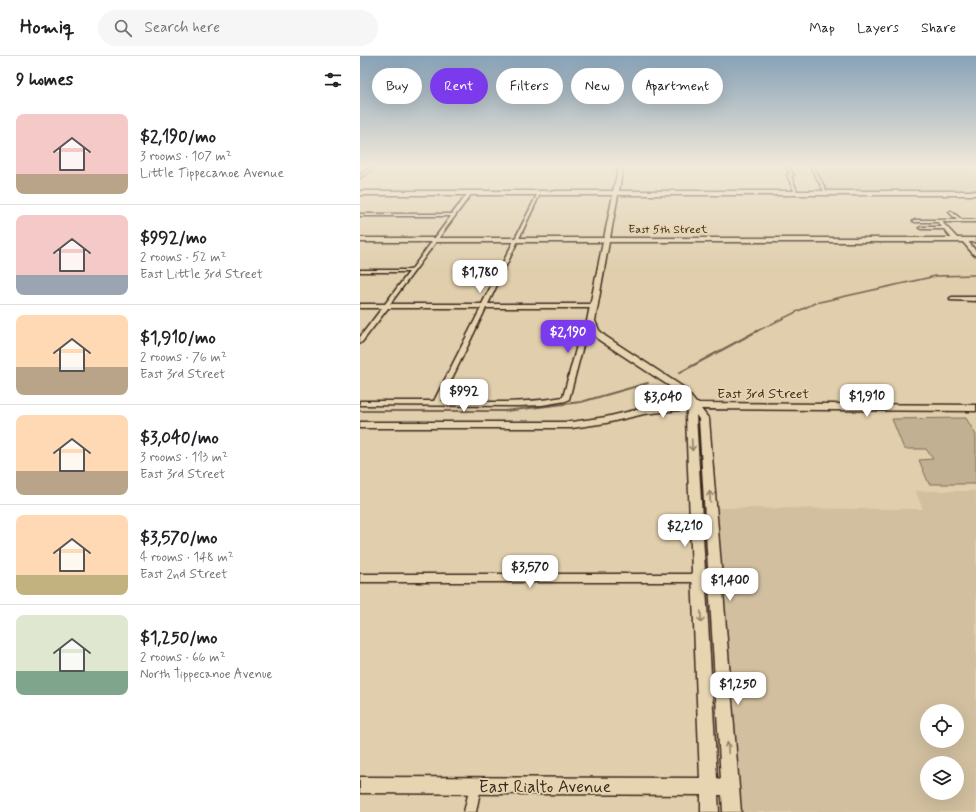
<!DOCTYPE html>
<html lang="en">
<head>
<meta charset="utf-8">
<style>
  body { margin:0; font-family:Mynerve,sans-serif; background:#f6f6f6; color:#202124; height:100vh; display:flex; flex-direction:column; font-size:15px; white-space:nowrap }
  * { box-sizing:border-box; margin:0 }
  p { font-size:13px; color:#757577 }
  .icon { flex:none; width:22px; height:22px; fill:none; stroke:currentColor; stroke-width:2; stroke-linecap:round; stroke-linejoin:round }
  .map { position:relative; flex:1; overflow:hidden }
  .side { display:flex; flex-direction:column; background:#fff; width:360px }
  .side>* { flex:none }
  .hud { position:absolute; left:12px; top:12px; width:380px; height:36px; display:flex; gap:8px }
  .controls { position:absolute; left:560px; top:648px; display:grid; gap:8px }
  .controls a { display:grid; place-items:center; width:44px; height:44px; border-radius:50%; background:#fff; box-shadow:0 4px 16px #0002; font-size:20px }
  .price { position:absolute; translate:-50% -34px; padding:0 9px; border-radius:8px; background:#fff; color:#222; font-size:13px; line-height:26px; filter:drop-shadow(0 1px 2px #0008) }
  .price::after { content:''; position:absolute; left:50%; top:24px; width:12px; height:9px; margin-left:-6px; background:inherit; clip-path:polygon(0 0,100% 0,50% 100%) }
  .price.active { background:#7c3aed; color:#fff }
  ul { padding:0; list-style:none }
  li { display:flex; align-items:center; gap:12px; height:100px; padding:0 16px }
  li+li { border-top:1px solid #e0e0e0 }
  li span { display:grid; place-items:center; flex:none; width:112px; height:80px; border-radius:8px; color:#555 }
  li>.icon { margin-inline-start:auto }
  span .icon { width:48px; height:48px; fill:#fffc; stroke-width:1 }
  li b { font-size:17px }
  h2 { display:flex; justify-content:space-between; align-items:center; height:48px; padding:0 16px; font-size:17px }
  .pill { padding:0 14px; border-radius:18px; background:#fff; box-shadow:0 4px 16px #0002; font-size:14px; line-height:36px }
  .pill.active { background:#7c3aed; color:#fff }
  header { display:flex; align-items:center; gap:24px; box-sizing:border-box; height:56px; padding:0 20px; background:#fff; border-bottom:1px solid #e0e0e0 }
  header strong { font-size:19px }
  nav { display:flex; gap:22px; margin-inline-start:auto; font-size:14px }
  .search { width:280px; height:36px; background:#f6f6f6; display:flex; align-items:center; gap:10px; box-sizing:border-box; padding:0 14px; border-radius:22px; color:#757577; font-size:15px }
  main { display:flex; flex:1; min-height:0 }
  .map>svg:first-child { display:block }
  .built { fill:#d1bf9f; fill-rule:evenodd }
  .green { fill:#c2b092; stroke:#7e6d58 }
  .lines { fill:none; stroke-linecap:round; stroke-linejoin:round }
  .stream-far1 { stroke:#73624e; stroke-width:1.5 }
  .stream { stroke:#73624e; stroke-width:2 }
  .street-casing { stroke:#3b2a1e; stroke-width:3 }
  .secondary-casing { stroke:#3b2a1e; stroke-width:3 }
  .street { fill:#e7d5b2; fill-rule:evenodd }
  .secondary { fill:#e7d5b2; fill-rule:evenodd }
  .oneway { stroke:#918068 }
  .labels { text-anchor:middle; stroke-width:3.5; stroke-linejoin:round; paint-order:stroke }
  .far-street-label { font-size:12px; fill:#3b2a1e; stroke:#e7d5b2 }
  .street-label { font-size:14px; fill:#3b2a1e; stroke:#e7d5b2 }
  .near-street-label { font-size:17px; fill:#3b2a1e; stroke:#e7d5b2 }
</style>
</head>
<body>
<header>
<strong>Homiq</strong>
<div class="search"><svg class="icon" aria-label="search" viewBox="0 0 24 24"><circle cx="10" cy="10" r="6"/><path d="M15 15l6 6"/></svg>Search here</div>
<nav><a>Map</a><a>Layers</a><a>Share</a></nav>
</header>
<main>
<section class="side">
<h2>9 homes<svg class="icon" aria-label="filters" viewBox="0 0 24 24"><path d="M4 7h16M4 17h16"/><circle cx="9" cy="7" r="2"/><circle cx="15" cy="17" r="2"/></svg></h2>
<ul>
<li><span style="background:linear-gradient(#f6c9c9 75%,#b9a48a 0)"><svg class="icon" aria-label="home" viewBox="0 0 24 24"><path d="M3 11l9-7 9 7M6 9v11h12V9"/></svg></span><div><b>$2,190/mo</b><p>3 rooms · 107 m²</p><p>Little Tippecanoe Avenue</p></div></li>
<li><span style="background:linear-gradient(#f6c9c9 75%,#9aa5b1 0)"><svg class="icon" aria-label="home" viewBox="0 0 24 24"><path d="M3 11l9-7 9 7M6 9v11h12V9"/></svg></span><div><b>$992/mo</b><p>2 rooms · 52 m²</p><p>East Little 3rd Street</p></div></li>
<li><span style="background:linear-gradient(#ffd9b3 65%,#b9a48a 0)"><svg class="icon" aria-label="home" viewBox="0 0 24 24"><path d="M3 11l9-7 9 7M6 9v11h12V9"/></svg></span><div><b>$1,910/mo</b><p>2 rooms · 76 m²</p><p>East 3rd Street</p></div></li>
<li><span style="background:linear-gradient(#ffd9b3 70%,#b9a48a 0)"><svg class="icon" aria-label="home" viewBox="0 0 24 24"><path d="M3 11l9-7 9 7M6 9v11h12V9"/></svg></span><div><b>$3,040/mo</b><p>3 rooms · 113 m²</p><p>East 3rd Street</p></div></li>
<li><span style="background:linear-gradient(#ffd9b3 75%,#c2b280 0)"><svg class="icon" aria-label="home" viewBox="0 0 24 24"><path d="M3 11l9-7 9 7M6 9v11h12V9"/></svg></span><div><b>$3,570/mo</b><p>4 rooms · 148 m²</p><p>East 2nd Street</p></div></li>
<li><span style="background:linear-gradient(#dfe7d0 70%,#7fa58c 0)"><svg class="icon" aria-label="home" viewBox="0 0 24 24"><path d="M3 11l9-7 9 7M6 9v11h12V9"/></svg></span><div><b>$1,250/mo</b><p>2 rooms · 66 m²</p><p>North Tippecanoe Avenue</p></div></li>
</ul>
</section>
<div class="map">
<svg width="616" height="756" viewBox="0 0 616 756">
  <rect width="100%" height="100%" fill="#e0ceac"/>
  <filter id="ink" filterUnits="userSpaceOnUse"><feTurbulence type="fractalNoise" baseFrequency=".025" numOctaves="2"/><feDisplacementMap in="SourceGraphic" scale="8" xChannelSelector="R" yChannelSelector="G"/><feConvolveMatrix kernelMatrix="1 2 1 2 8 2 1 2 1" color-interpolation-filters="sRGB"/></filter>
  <g filter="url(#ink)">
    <!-- built -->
    <path class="built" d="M448,110H616V135H462Z
      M555,435H616V756H380L354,452L563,453ZM567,655H597V685H567ZM567,707H597V737H567Z"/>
    <!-- green -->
    <path class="green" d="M606,362L616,379V428H569L559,404L573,403L566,393H544L532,363Z"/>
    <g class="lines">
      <!-- stream-far1 -->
      <path class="stream-far1" d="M395,276L455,247L576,220L616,219"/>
      <!-- stream -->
      <path class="stream" d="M319,317L397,275
        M0,355H145L221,346L288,327"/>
      <!-- street casing -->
      <g class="street-casing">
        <path id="street" d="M12,110H16L0,122V119Z
          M450,110H453L468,138L465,137Z
          M428,111L434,119L431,120L438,138L435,137L427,119L430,118L426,112Z
          M109,136L112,137L30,248H122L178,137L181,136L128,248H233L236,250L233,252H126L81,345C121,346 163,348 203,341L219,282C223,277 231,273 237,274V276L227,280L225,282L209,343L206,345L182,349L159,350L0,349V345H74L121,252H28L2,286L0,287V281L22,252H0V248H25L49,216H0V214H51L91,160H0V158H92Z
          M591,155L602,164H616V166H582L598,183V185H594L584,173H561L559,172L561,171H582L578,166H555L553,165L555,164H597L589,156Z
          M602,183H606L616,195V199H614L602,185Z
          M592,241H616V245L590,244V242Z
          M0,518H339L342,519L343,522L342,525L339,526H0Z
          M115,724L119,726L121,730L116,756H104L111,726Z"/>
      </g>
      <!-- secondary casing -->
      <g class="secondary-casing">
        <path id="secondary" d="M259,110H263L259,135H616V139H258L250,182H616V186H249L235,265L239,274L245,280L323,331L336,347L616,349V355L341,353L349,363L381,756H363L362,739H358L359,756H341V739L0,737V721L340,722L326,361L328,353L284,358L246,367L212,372H0V366H212L246,361L284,352L327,348L317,335L239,284L231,275L227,265L243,186H0V182H244L253,139H0V135H253ZM336,359L339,363L361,723L357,722Z"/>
      </g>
      <!-- street -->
      <use href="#street" class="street"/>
      <!-- secondary -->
      <use href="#secondary" class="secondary"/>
    </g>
    <!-- one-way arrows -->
    <defs><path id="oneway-shaft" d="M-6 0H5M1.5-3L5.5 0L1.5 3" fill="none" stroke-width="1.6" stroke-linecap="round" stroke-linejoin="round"/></defs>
    <g class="oneway">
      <use href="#oneway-shaft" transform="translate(332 389) rotate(87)"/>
      <use href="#oneway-shaft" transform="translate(350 441) rotate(-94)"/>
      <use href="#oneway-shaft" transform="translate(341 561) rotate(88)"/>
      <use href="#oneway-shaft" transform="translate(368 692) rotate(-94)"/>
    </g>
  </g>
  <!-- sky -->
  <linearGradient id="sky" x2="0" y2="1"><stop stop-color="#88a2b7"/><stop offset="0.51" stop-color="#f1e9da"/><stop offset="1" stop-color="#f1e9da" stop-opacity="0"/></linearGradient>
  <rect width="616" height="215" fill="url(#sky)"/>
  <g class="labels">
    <!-- far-street labels -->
    <g class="far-street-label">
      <text x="308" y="177">East 5th Street</text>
    </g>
    <!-- street labels -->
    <g class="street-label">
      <text x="403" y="342">East 3rd Street</text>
    </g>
    <!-- near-street labels -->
    <g class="near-street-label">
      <text x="185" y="736">East Rialto Avenue</text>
    </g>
  </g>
</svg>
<div class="controls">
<a><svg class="icon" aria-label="locate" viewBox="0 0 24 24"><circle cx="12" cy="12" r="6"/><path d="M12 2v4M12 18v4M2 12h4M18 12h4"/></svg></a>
<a><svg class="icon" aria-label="layers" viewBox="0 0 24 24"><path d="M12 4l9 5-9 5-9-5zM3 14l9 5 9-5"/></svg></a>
</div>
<b class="price" style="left:120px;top:238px">$1,780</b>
<b class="price active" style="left:208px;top:298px">$2,190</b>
<b class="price" style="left:104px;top:357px">$992</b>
<b class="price" style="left:507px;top:362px">$1,910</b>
<b class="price" style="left:303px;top:363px">$3,040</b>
<b class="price" style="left:325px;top:492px">$2,210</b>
<b class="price" style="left:170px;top:533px">$3,570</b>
<b class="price" style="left:370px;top:546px">$1,400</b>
<b class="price" style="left:378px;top:650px">$1,250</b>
<div class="hud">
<a class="pill">Buy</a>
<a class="pill active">Rent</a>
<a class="pill">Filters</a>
<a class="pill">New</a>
<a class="pill">Apartment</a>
</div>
</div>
</main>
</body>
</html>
